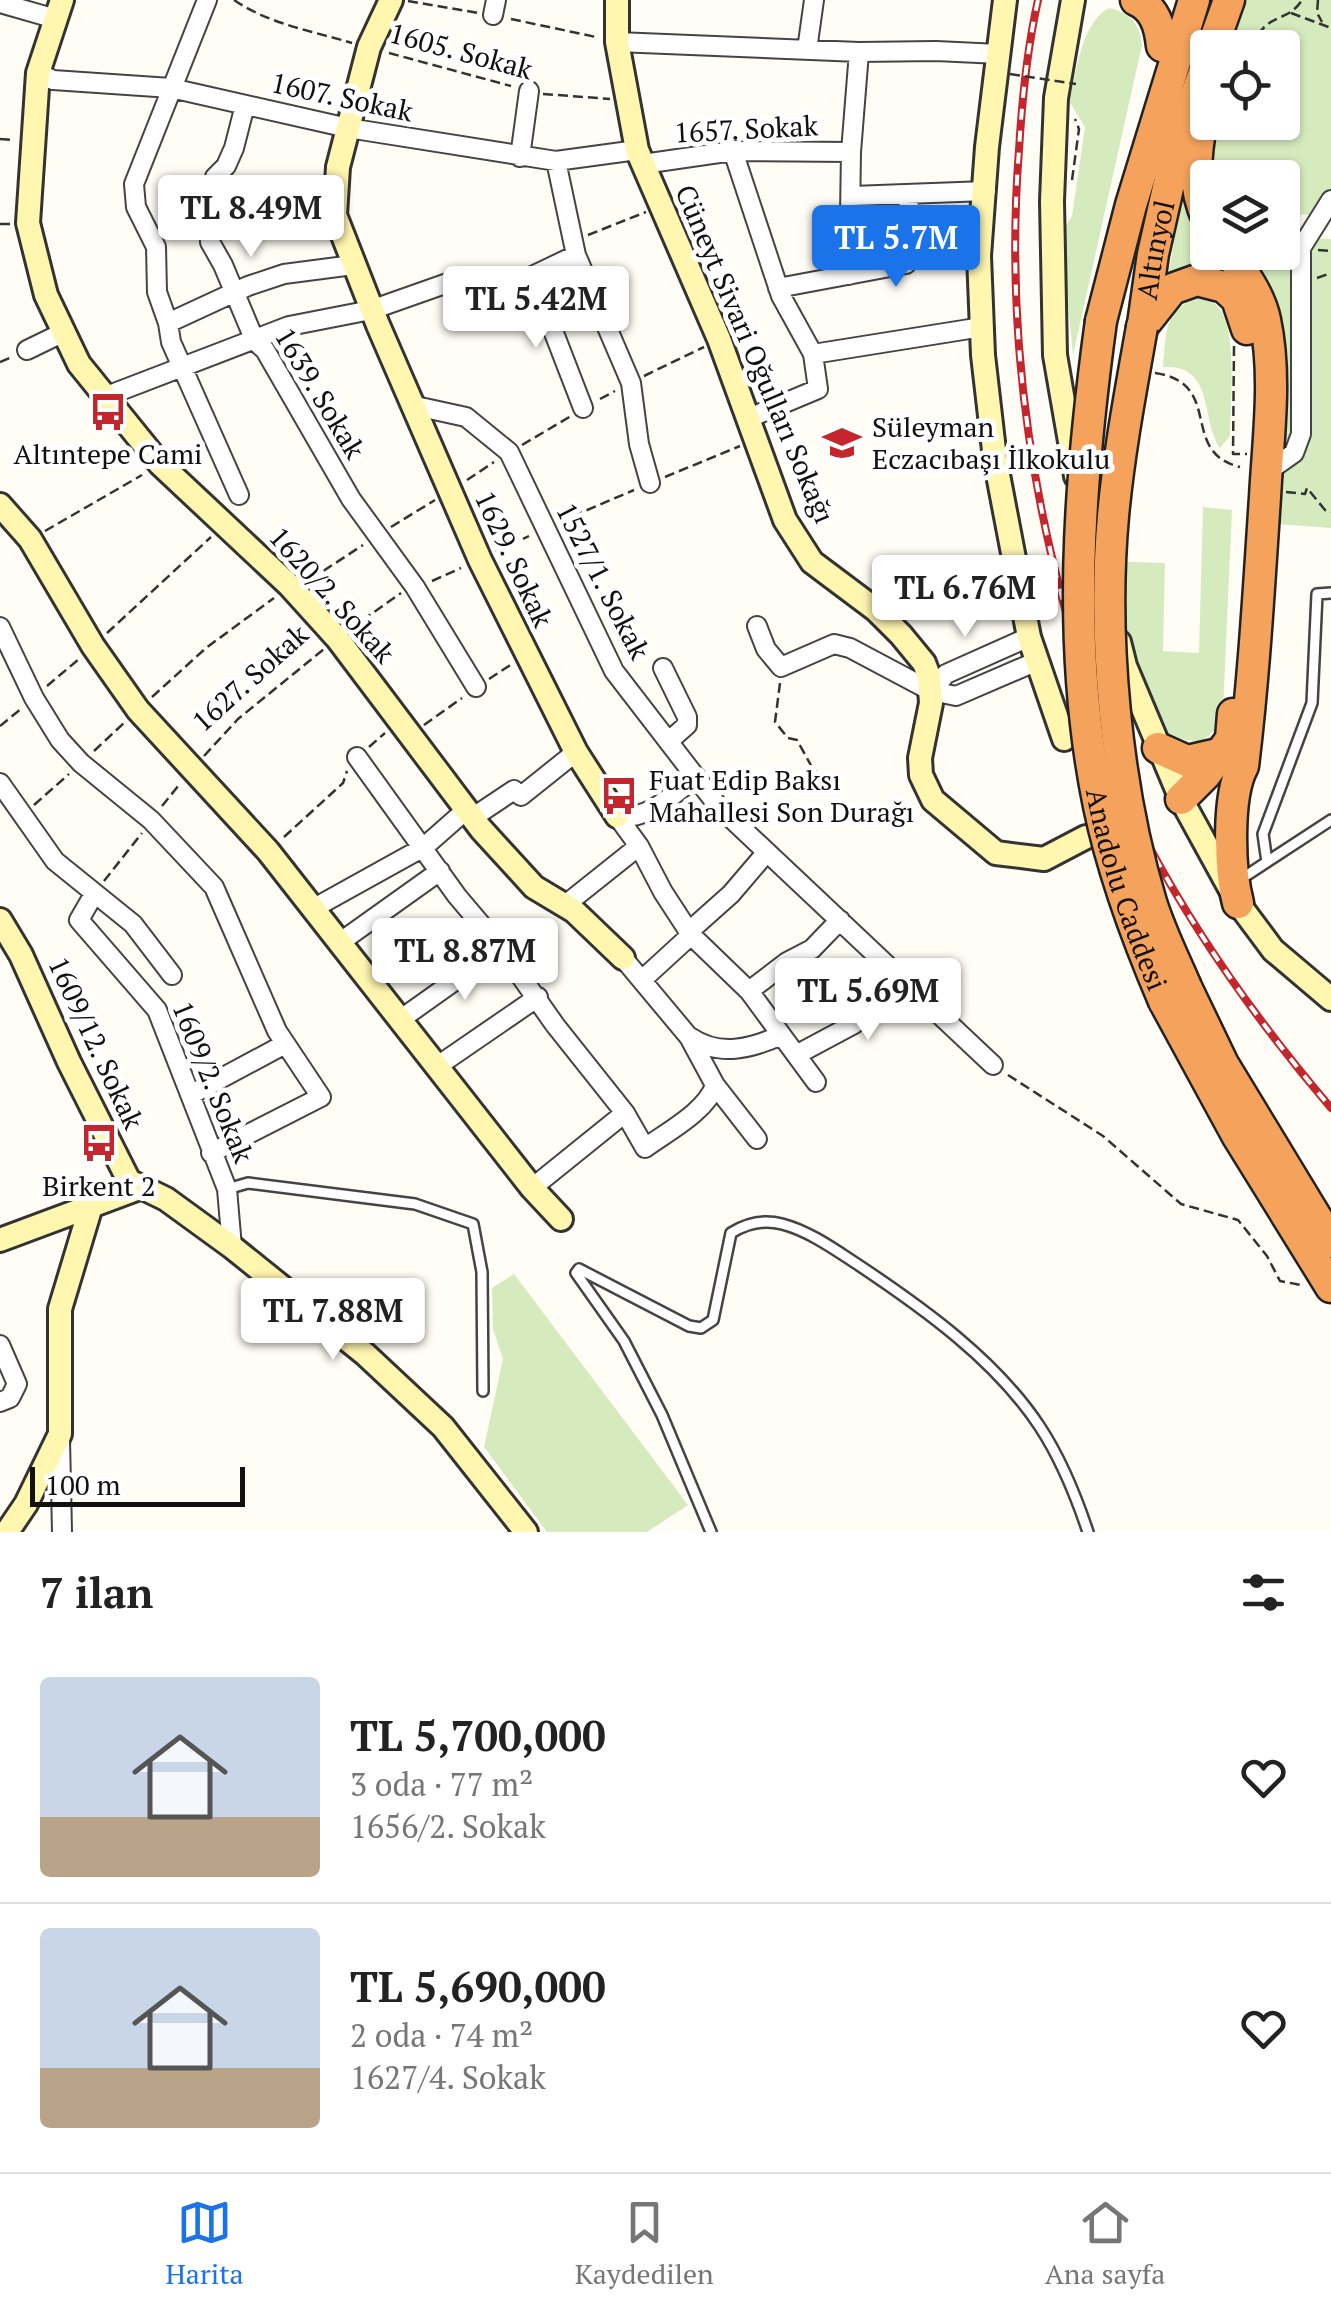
<!DOCTYPE html>
<html lang="tr">
<head>
<meta charset="utf-8">
<style>
  body { margin:0; font-family:"PT Serif",serif; background:#f6f6f6; color:#222; height:100vh; display:flex; flex-direction:column; font-size:38px; white-space:nowrap }
  * { box-sizing:border-box; margin:0 }
  p { font-size:32px; color:#767676 }
  .icon { flex:none; width:55px; height:55px; fill:none; stroke:currentColor; stroke-width:2; stroke-linecap:round; stroke-linejoin:round }
  .map { position:relative; height:1532px; overflow:hidden }
  .side { display:flex; flex-direction:column; background:#fff; flex:1 }
  .side>* { flex:none }
  .buttons { position:absolute; left:1190px; top:30px; display:grid; gap:20px }
  .buttons a { display:grid; place-items:center; width:110px; height:110px; border-radius:10px; background:#fff; box-shadow:0 2px 8px #0004; font-size:50px }
  .scale { position:absolute; left:30px; bottom:25px; width:215px; box-sizing:border-box; padding-left:10px; border:5px solid #111; border-top:0; font-size:28px; line-height:35px; white-space:nowrap; color:#111; -webkit-text-stroke:8px #fff; paint-order:stroke }
  .price { position:absolute; translate:-50% -85px; padding:0 22px; border-radius:10px; background:#fff; color:#222; font-size:32px; line-height:65px; filter:drop-shadow(0 2px 5px #0008) }
  .price::after { content:''; position:absolute; left:50%; top:60px; width:30px; height:22px; margin-left:-15px; background:inherit; clip-path:polygon(0 0,100% 0,50% 100%) }
  .price.selected { background:#1a73e8; color:#fff }
  ul { padding:0; list-style:none }
  li { display:flex; align-items:center; gap:30px; height:250px; padding:0 40px }
  li+li { border-top:2px solid #e0e0e0 }
  li span { display:grid; place-items:center; flex:none; width:280px; height:200px; border-radius:10px; color:#555 }
  li>.icon { margin-inline-start:auto }
  span .icon { width:120px; height:120px; fill:#fffc; stroke-width:1 }
  li b { font-size:42px }
  h2 { display:flex; justify-content:space-between; align-items:center; height:120px; padding:0 40px; font-size:42px }
  .tab-bar { display:flex; justify-content:space-around; align-items:center; height:140px; border-top:2px solid #e0e0e0; background:#fff; font-size:28px; color:#767676 }
  .tab-bar a { display:grid; justify-items:center; gap:5px }
  .tab-bar .selected { color:#1a73e8 }
  .map>svg:first-child { display:block }
  .green { fill:#d5ebbd }
  .lines { fill:none; stroke-linecap:round; stroke-linejoin:round }
  .lane-casing { stroke:#444; stroke-width:14 }
  .street-casing { stroke:#444; stroke-width:22 }
  .secondary-casing { stroke:#333; stroke-width:28 }
  .highway-casing { stroke:#222; stroke-width:35 }
  .path { stroke:#333; stroke-width:2.5; stroke-dasharray:10 5; stroke-linecap:butt }
  .lane { stroke:#fff; stroke-width:9 }
  .street { stroke:#fff; stroke-width:18 }
  .secondary { stroke:#fff6b0; stroke-width:22 }
  .highway { stroke:#f5a25d; stroke-width:30 }
  .rail-casing { stroke:#c4262e; stroke-width:8 }
  .rail { stroke:#fff; stroke-width:4; stroke-dasharray:11; stroke-linecap:butt }
  .highway-bridge-casing { stroke:#222; stroke-width:35; stroke-linecap:butt }
  .path-bridge { stroke:#333; stroke-width:2.5; stroke-dasharray:10 5; stroke-linecap:butt }
  .highway-bridge { stroke:#f5a25d; stroke-width:30 }
  .labels { text-anchor:middle; stroke-width:10; stroke-linejoin:round; paint-order:stroke }
  .street-label { font-size:28px; fill:#111; stroke:#fff }
  .poi-label { font-size:28px; fill:#111; stroke:#fff; text-anchor:start }
</style>
</head>
<body>
<div class="map">
<svg width="1331" height="1532" viewBox="0 0 1331 1532">
  <rect width="100%" height="100%" fill="#fffdf5"/>
  <!-- green -->
  <path class="green" d="M1247,0H1331V214L1283,215L1282,178H1208V123L1282,122V48L1231,47Z
    M1109,8C1130,13 1140,23 1142,45L1073,355L1061,234L1072,216L1085,127L1069,101C1077,71 1081,23 1109,8Z
    M1186,173L1207,229L1208,252L1223,253L1232,277C1206,264 1193,268 1167,282Z
    M1283,237L1331,239V528L1277,524V320L1242,253L1282,252Z
    M1198,298C1205,300 1214,301 1219,308C1238,331 1230,406 1230,436L1220,448C1200,418 1215,364 1163,367C1166,335 1163,310 1198,298Z
    M1203,507L1232,510L1223,710L1215,730L1201,742L1167,737L1141,681L1108,561L1165,563L1163,651L1199,653Z
    M514,1274L688,1505L647,1532H547L484,1447L503,1359L493,1329L492,1288Z"/>
  <g class="lines">
    <!-- lane casing -->
    <g class="lane-casing">
      <path id="lane" d="M1267,862L1263,834L1312,703L1317,594L1331,593
        M1241,879L1331,820
        M227,1189L248,1183L415,1204L473,1224L482,1272L483,1391
        M711,1532L662,1415L624,1341L576,1273L579,1269L689,1326L701,1328L713,1320L731,1233C747,1223 763,1219 782,1224C809,1231 834,1249 857,1264C923,1308 996,1360 1040,1427C1061,1459 1076,1496 1088,1532"/>
    </g>
    <!-- street casing -->
    <g class="street-casing">
      <path id="street" d="M207,0L134,184L136,207L156,247L157,292L168,323L171,342L239,495
        M0,3L56,19
        M493,15L496,0
        M617,42L859,52L936,51L999,54
        M807,50L814,0
        M38,73L53,80L171,88L348,128L556,161L637,150
        M245,105L234,148L226,166L215,177L208,203L210,242L223,265L255,341L265,350L351,499L415,587L476,687
        M733,151L781,296L813,354
        M520,157L529,91
        M556,161L576,255L631,383L639,444L650,483
        M643,164L733,151L851,152
        M852,196L986,191
        M849,275L851,152L859,52
        M532,276L583,408
        M778,288L906,264L909,194
        M168,323L248,286L284,274L353,265
        M27,350L64,332
        M104,397L289,326L371,310L459,279L503,290L576,255
        M411,405L466,417L509,452L614,671L718,806L993,1065
        M749,418L818,389L813,354L982,327
        M1277,465L1294,453L1301,434V248L1331,200
        M757,626L766,649L781,667L834,644L850,648L931,691L946,674L1029,637
        M0,627L34,698L60,740L81,763L151,820L214,887L277,1031L321,1097L211,1153
        M663,668L687,717V725L669,741
        M932,691L956,696L1035,662
        M357,757L457,896L501,948L555,1025L625,1113L645,1148C667,1132 707,1111 715,1085L689,1037L623,958
        M0,783L55,861L133,924L172,975
        M617,816L639,846L663,892L691,935L749,991L816,1082
        M617,816C648,821 672,795 696,777
        M472,818L514,790L521,796L576,752
        M94,894L79,920L157,1010L227,1189L232,1247
        M565,905L639,846
        M314,908L424,847L466,810
        M339,943L440,871
        M643,979L691,935L694,927L731,894L766,853
        M749,991L787,962L812,949L840,920
        M401,1019L501,948
        M690,1037C719,1057 751,1049 781,1035
        M796,1055L854,1024L902,979
        M439,1065L538,997
        M715,1085L757,1139
        M192,1094L285,1044
        M532,1188L625,1113
        M0,1345L17,1384L10,1398L0,1402
        M60,1439L62,1532"/>
    </g>
    <!-- secondary casing -->
    <g class="secondary-casing">
      <path id="secondary" d="M62,0L38,73L28,223L46,295L79,364L160,464L290,586L337,638L481,829L534,887L574,911L623,958
        M391,0L369,47L338,167L335,215L378,325L480,560L576,752L617,816
        M617,0V42L637,150L719,339L785,520L812,562L876,610L901,635L924,663L929,676L931,703L920,758L921,775L933,800L996,853L1044,859L1086,837
        M1005,0L987,147L979,256L983,355L995,459L1029,637L1064,739
        M1073,0L1056,98L1052,201L1055,355L1076,476
        M0,505L30,539L93,646L138,710L268,851L532,1188L561,1219
        M1119,642L1125,666L1181,799L1238,903L1273,950L1331,999
        M0,920L21,955L69,1062L129,1181L166,1199L232,1247L365,1354L443,1427L526,1532
        M0,1240L142,1187
        M7,1532L26,1504L60,1434V1309L91,1206"/>
    </g>
    <!-- highway casing -->
    <g class="highway-casing">
      <g id="highway">
        <path d="M1136,0C1155,8 1160,27 1162,46"/>
        <path d="M1212,48L1229,0"/>
        <path d="M1202,120C1195,156 1192,186 1208,220"/>
        <path d="M1229,252C1243,273 1260,295 1265,320C1277,376 1268,440 1265,497C1259,587 1254,676 1243,766C1227,795 1229,869 1238,903"/>
        <path d="M1101,321L1131,205L1194,0"/>
        <path id="s1" d="M1143,324L1153,254L1177,148L1208,61"/>
        <path d="M1142,327L1172,289L1197,280L1224,287L1237,299L1247,329"/>
        <path d="M1158,748L1187,761L1222,753"/>
        <path d="M1181,799L1205,775L1231,739L1233,714"/>
        <path d="M1186,987L1223,1064L1331,1242"/>
        <path d="M1164,1001L1237,1135L1331,1287"/>
      </g>
    </g>
    <!-- path -->
    <path class="path" d="M234,0C269,24 312,31 352,43
      M1318,0L1317,13L1322,22
      M408,1L479,13
      M1291,13L1331,28
      M511,19L596,37
      M1251,48C1268,9 1286,25 1302,0
      M389,53L511,86
      M543,94L610,99
      M0,139L13,140
      M1072,180L1079,129L1075,119
      M0,224H12
      M588,235L646,212
      M1318,250L1331,251
      M1317,278L1331,273
      M1234,346L1233,454H1247
      M0,362L12,357
      M1155,373C1225,383 1178,452 1240,467
      M644,376L704,347
      M600,399L615,391
      M522,445L571,416
      M665,477L740,446
      M467,480L494,462
      M1286,492L1305,494L1307,488L1325,510L1331,512
      M559,522L634,490
      M391,527L435,500
      M45,531L142,475
      M496,552L529,536
      M311,579L363,545
      M432,581L461,568
      M350,629L401,593
      M107,633L211,537
      M489,679L512,664
      M780,683L775,722L788,738L797,740L813,769L828,784
      M47,686L79,659
      M152,697L206,648L274,598
      M424,725L462,698
      M0,726L22,708
      M369,747L385,733
      M94,751L124,723
      M204,756L238,719L324,649
      M34,805L69,774
      M162,806L179,785
      M284,837L343,783L347,771
      M104,881L142,833
      M1008,1075L1103,1136L1181,1204L1238,1220L1267,1256L1280,1281L1301,1285"/>
    <!-- lane -->
    <use href="#lane" class="lane"/>
    <!-- street -->
    <use href="#street" class="street"/>
    <!-- secondary -->
    <use href="#secondary" class="secondary"/>
    <!-- highway -->
    <use href="#highway" class="highway"/>
    <!-- rail casing -->
    <g class="rail-casing">
      <path id="rail" d="M1038,0C1027,49 1022,99 1019,150C1004,341 1034,533 1098,714C1113,759 1128,806 1150,848C1200,941 1263,1028 1331,1108"/>
    </g>
    <!-- rail -->
    <use href="#rail" class="rail"/>
    <!-- highway-bridge casing -->
    <g class="highway-bridge-casing">
      <g id="highway-bridge">
        <path id="s2" d="M1101,321C1079,481 1066,646 1099,806C1113,874 1137,938 1164,1001"/>
        <path d="M1142,327C1131,389 1119,452 1113,516C1102,635 1116,787 1151,902C1160,931 1174,959 1186,987"/>
      </g>
    </g>
    <!-- path-bridge -->
    <path class="path-bridge" d="M1010,74L1076,84"/>
    <!-- highway-bridge -->
    <use href="#highway-bridge" class="highway-bridge"/>
  </g>
  <!-- icons -->
  <defs>
    <g id="bus-bare" transform="scale(3)"><path d="M-5-6H5V4H4V6H2V4H-2V6H-4V4H-5ZM-3.5-4V0h7V-4ZM-3.5 1.2v1.5H-2V1.2ZM2 1.2v1.5H3.5V1.2Z" fill="#c4262e" stroke="#fff" stroke-width="2.5" paint-order="stroke"/></g>
    <g id="school-bare" transform="scale(3)"><path d="M0-5L7-2L0 1L-7-2ZM-4 1L0 2.5L4 1V4Q0 6-4 4Z" fill="#c4262e" stroke="#fff" stroke-width="2.5" paint-order="stroke"/></g>
  </defs>
  <g fill-rule="evenodd">
    <use href="#bus-bare" x="108" y="412"/>
    <use href="#school-bare" x="842" y="443"/>
    <use href="#bus-bare" x="619" y="796"/>
    <use href="#bus-bare" x="99" y="1143"/>
  </g>
  <g class="labels">
    <!-- street labels -->
    <g class="street-label">
      <text transform="translate(461 51) rotate(15)" y="10">1605. Sokak</text>
      <text transform="translate(342 97) rotate(12)" y="10">1607. Sokak</text>
      <text transform="translate(746 129) rotate(-3)" y="10">1657. Sokak</text>
      <text dy="10" stroke="none"><textPath href="#s1" startOffset="75">Altınyol</textPath></text>
      <text transform="translate(755 354) rotate(67)" y="10">Cüneyt Sivari Oğulları Sokağı</text>
      <text transform="translate(320 393) rotate(59)" y="10">1639. Sokak</text>
      <text transform="translate(514 559) rotate(65)" y="10">1629. Sokak</text>
      <text transform="translate(603 581) rotate(63)" y="10">1527/1. Sokak</text>
      <text transform="translate(332 595) rotate(48)" y="10">1620/2. Sokak</text>
      <text transform="translate(250 678) rotate(-42)" y="10">1627. Sokak</text>
      <text dy="10" stroke="none"><textPath href="#s2" startOffset="575">Anadolu Caddesi</textPath></text>
      <text transform="translate(96 1043) rotate(65)" y="10">1609/12. Sokak</text>
      <text transform="translate(213 1082) rotate(68)" y="10">1609/2. Sokak</text>
    </g>
    <!-- poi labels -->
    <g class="poi-label">
      <text x="872" y="437">Süleyman<tspan x="872" dy="32">Eczacıbaşı İlkokulu</tspan></text>
      <text x="108" y="464" text-anchor="middle">Altıntepe Cami</text>
      <text x="649" y="790">Fuat Edip Baksı<tspan x="649" dy="32">Mahallesi Son Durağı</tspan></text>
      <text x="99" y="1196" text-anchor="middle">Birkent 2</text>
    </g>
  </g>
</svg>
<div class="buttons">
<a><svg class="icon" aria-label="locate" viewBox="0 0 24 24"><circle cx="12" cy="12" r="6"/><path d="M12 2v4M12 18v4M2 12h4M18 12h4"/></svg></a>
<a><svg class="icon" aria-label="layers" viewBox="0 0 24 24"><path d="M12 4l9 5-9 5-9-5zM3 14l9 5 9-5"/></svg></a>
</div>
<div class="scale">100 m</div>
<b class="price" style="left:251px;top:260px">TL 8.49M</b>
<b class="price selected" style="left:896px;top:290px">TL 5.7M</b>
<b class="price" style="left:536px;top:351px">TL 5.42M</b>
<b class="price" style="left:965px;top:640px">TL 6.76M</b>
<b class="price" style="left:465px;top:1003px">TL 8.87M</b>
<b class="price" style="left:868px;top:1043px">TL 5.69M</b>
<b class="price" style="left:333px;top:1363px">TL 7.88M</b>
</div>
<section class="side">
<h2>7 ilan<svg class="icon" aria-label="filters" viewBox="0 0 24 24"><path d="M4 7h16M4 17h16"/><circle cx="9" cy="7" r="2"/><circle cx="15" cy="17" r="2"/></svg></h2>
<ul>
<li><span style="background:linear-gradient(#c9d6e8 70%,#b9a48a 0)"><svg class="icon" aria-label="home" viewBox="0 0 24 24"><path d="M3 11l9-7 9 7M6 9v11h12V9"/></svg></span><div><b>TL 5,700,000</b><p>3 oda · 77 m²</p><p>1656/2. Sokak</p></div><svg class="icon" aria-label="heart" viewBox="0 0 24 24"><path d="M12 20l-8-8c-3-5 5-10 8-4 3-6 11-1 8 4z"/></svg></li>
<li><span style="background:linear-gradient(#c9d6e8 70%,#b9a48a 0)"><svg class="icon" aria-label="home" viewBox="0 0 24 24"><path d="M3 11l9-7 9 7M6 9v11h12V9"/></svg></span><div><b>TL 5,690,000</b><p>2 oda · 74 m²</p><p>1627/4. Sokak</p></div><svg class="icon" aria-label="heart" viewBox="0 0 24 24"><path d="M12 20l-8-8c-3-5 5-10 8-4 3-6 11-1 8 4z"/></svg></li>
</ul>
</section>
<nav class="tab-bar">
<a class="selected"><svg class="icon" aria-label="map" viewBox="0 0 24 24"><path d="M3 6l6-2 6 2 6-2v14l-6 2-6-2-6 2zM9 4v14M15 6v14"/></svg>Harita</a>
<a><svg class="icon" aria-label="saved" viewBox="0 0 24 24"><path d="M7 4h10v16l-5-4-5 4z"/></svg>Kaydedilen</a>
<a><svg class="icon" aria-label="home" viewBox="0 0 24 24"><path d="M3 11l9-7 9 7M6 9v11h12V9"/></svg>Ana sayfa</a>
</nav>
</body>
</html>
